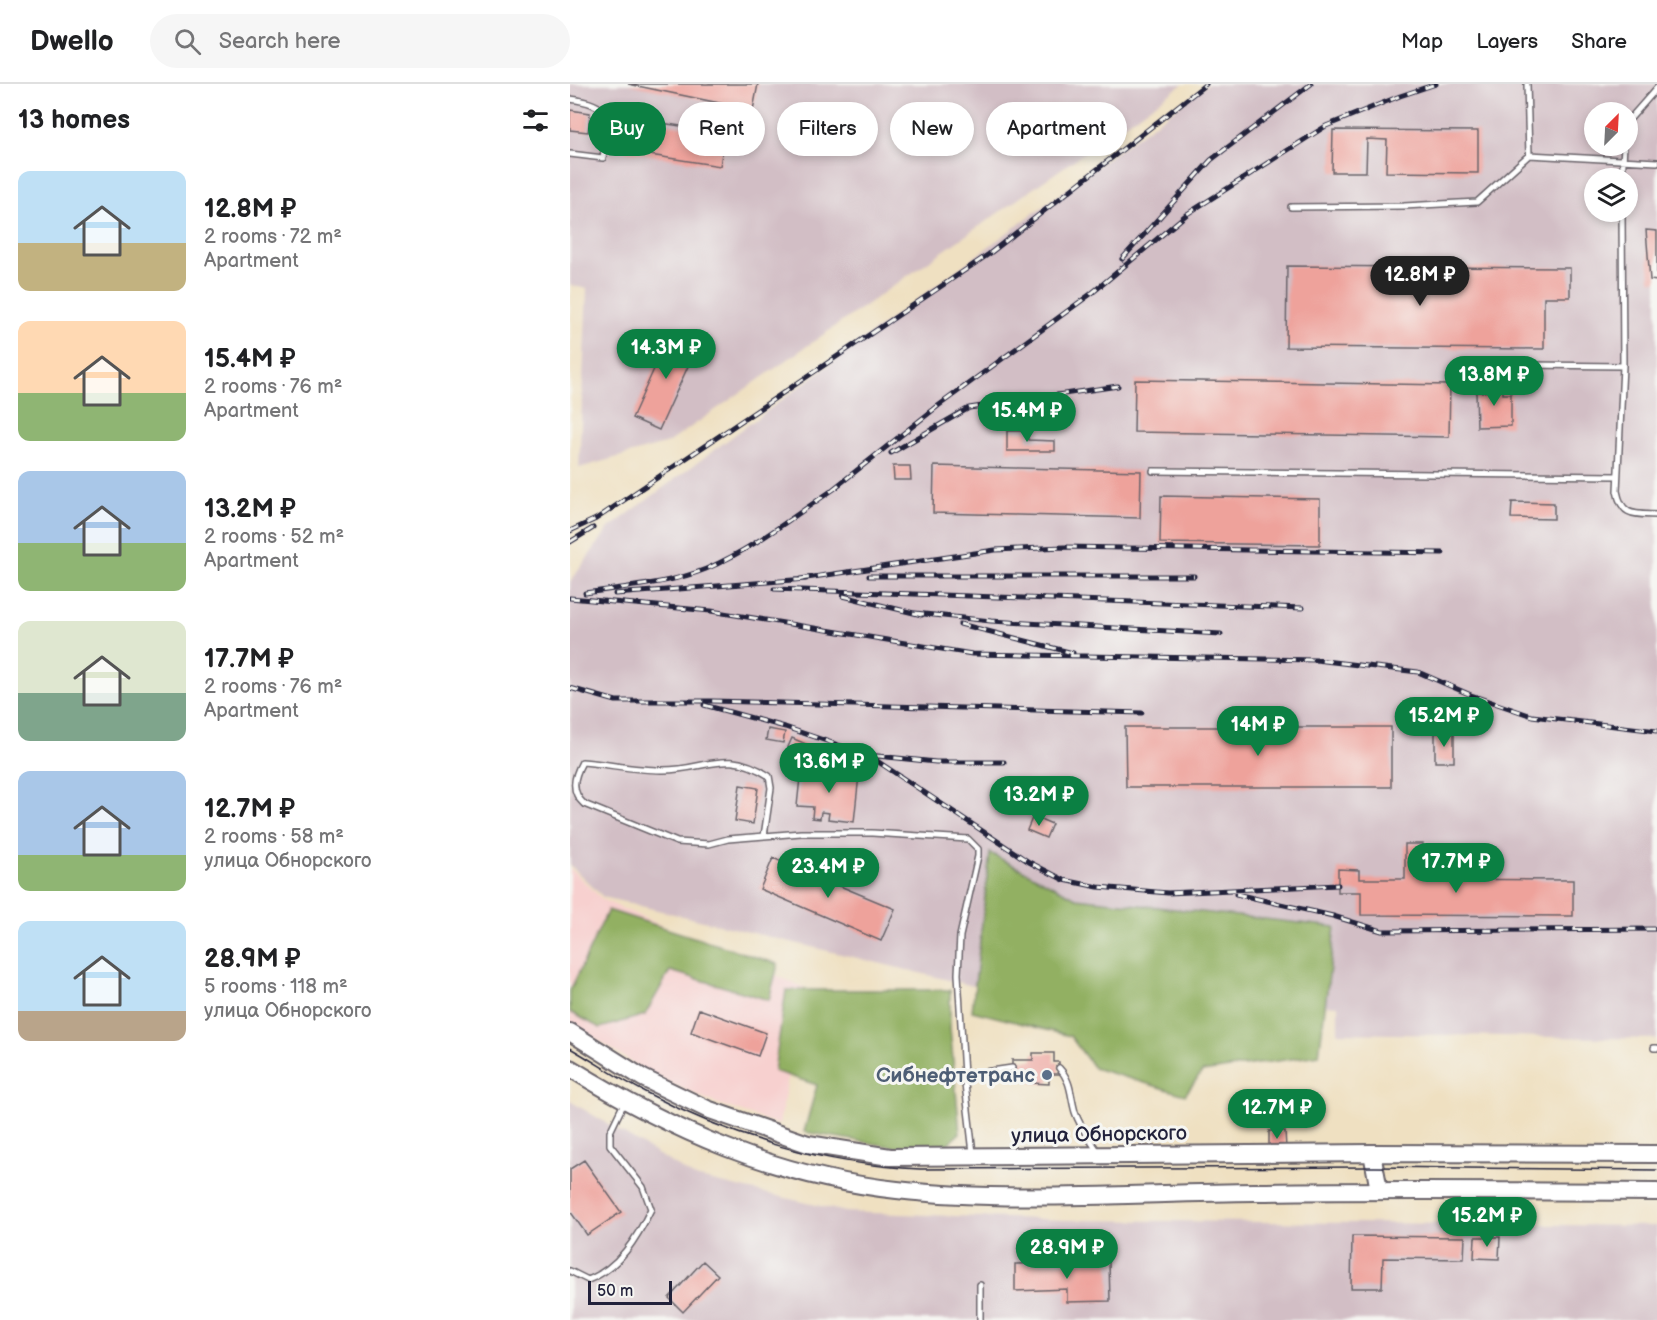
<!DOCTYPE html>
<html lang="en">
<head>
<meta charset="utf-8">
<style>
  body { margin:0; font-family:"Balsamiq Sans",sans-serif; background:#f6f6f6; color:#202124; height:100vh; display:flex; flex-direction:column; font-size:22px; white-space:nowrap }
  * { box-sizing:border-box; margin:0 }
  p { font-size:20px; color:#757577 }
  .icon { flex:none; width:33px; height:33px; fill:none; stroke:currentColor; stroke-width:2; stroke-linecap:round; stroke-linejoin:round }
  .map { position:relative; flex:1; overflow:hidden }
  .side { display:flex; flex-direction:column; background:#fff; width:570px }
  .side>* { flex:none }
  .top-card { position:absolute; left:18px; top:18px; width:570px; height:54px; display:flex; gap:12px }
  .needle { width:39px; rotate:24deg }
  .tools { position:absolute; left:1014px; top:18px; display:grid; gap:12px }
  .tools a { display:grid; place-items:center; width:54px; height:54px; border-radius:50%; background:#fff; box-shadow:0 3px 9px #0003; font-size:30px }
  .scale { position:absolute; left:18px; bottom:15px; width:84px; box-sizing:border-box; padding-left:6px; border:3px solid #22223b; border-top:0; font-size:16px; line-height:21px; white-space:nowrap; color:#22223b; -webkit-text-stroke:4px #f6f6f2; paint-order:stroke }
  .price { position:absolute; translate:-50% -51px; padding:0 14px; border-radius:21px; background:#0b8043; color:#fff; font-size:20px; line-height:39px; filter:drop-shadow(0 2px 3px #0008) }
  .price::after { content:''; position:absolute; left:50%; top:36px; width:18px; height:14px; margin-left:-9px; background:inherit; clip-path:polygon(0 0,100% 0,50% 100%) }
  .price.selected { background:#222; color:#fff }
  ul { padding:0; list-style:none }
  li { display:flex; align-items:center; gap:18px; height:150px; padding:0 18px }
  li span { display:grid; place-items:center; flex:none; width:168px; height:120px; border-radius:12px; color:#555 }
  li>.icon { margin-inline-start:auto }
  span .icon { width:72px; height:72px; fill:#fffc; stroke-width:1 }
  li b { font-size:26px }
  h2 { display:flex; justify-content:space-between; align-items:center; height:72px; padding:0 18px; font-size:26px }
  .chip { padding:0 21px; border-radius:27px; background:#fff; box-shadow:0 3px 9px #0003; font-size:21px; line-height:54px }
  .chip.selected { background:#0b8043; color:#fff }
  header { display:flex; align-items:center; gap:36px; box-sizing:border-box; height:84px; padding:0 30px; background:#fff; border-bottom:2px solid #e0e0e0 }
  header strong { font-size:28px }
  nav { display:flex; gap:33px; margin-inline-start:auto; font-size:21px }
  .search { width:420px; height:54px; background:#f6f6f6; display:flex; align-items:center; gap:15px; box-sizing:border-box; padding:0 21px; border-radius:33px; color:#757577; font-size:22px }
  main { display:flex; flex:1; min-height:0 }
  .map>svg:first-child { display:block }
  .built { fill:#f7d0cf }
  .industrial { fill:#d2bec5; fill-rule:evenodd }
  .forest { fill:#92b062; stroke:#5a694e; stroke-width:1.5 }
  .building { fill:#eea29b }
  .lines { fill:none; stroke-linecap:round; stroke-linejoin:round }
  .lane-casing { stroke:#6a646a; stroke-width:8 }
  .primary-casing { stroke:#6a646a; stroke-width:20 }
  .lane { stroke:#fff; stroke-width:5 }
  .primary { stroke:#fff; stroke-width:16 }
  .tram { stroke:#22223b; stroke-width:1.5 }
  .rail-casing { stroke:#22223b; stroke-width:5 }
  .rail { stroke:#f6f6f2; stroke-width:3; stroke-dasharray:9; stroke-linecap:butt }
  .service-dot { fill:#5c6f8a; stroke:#f6f6f2; stroke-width:2 }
  .labels { text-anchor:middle; stroke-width:6; stroke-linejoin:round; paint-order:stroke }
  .service-label { font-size:21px; font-weight:bold; fill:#4e5e75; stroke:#f6f6f2; text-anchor:end }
  .street-label { font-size:21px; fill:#22223b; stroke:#f6f6f2 }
</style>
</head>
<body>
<header>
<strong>Dwello</strong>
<div class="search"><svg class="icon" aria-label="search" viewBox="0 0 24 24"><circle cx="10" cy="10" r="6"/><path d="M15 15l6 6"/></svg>Search here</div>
<nav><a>Map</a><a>Layers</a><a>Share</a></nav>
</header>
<main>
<section class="side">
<h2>13 homes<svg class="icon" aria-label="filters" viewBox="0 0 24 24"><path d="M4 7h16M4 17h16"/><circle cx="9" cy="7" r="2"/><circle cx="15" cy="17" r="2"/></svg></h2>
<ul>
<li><span style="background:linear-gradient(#bfe0f5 60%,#c2b280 0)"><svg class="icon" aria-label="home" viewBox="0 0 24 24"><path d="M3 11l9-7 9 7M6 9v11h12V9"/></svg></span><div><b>12.8M ₽</b><p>2 rooms · 72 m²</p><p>Apartment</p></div></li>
<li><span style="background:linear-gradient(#ffd9b3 60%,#8fb573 0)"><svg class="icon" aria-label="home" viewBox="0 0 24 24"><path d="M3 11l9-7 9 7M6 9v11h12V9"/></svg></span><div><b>15.4M ₽</b><p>2 rooms · 76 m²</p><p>Apartment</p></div></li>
<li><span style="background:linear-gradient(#a9c7e8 60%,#8fb573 0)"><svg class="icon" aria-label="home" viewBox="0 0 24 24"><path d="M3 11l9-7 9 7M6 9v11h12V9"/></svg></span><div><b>13.2M ₽</b><p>2 rooms · 52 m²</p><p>Apartment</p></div></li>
<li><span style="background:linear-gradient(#dfe7d0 60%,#7fa58c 0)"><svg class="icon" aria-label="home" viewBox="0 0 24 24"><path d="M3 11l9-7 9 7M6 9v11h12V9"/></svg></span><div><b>17.7M ₽</b><p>2 rooms · 76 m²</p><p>Apartment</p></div></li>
<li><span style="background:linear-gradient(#a9c7e8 70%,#8fb573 0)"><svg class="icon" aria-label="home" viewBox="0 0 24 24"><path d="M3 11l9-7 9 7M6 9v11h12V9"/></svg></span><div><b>12.7M ₽</b><p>2 rooms · 58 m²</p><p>улица Обнорского</p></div></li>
<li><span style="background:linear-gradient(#bfe0f5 75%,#b9a48a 0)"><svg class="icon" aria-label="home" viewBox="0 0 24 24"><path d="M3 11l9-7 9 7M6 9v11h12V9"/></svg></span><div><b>28.9M ₽</b><p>5 rooms · 118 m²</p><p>улица Обнорского</p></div></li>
</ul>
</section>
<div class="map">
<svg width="1087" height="1236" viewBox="0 0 1087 1236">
  <rect width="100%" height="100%" fill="#f6f6f2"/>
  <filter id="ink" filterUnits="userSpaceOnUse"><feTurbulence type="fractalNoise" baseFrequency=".0167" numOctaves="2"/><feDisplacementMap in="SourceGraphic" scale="12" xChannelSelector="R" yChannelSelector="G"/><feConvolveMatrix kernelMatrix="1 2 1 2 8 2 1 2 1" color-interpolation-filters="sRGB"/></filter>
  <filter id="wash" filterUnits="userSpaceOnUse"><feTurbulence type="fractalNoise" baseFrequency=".008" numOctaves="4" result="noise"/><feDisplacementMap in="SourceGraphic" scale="24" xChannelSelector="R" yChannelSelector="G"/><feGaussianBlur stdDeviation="1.35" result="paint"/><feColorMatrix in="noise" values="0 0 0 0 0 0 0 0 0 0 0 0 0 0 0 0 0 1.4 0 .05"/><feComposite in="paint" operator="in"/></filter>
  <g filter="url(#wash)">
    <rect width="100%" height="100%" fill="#efe0c1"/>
    <!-- built -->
    <path class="built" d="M0,784L33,816L235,904L209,1041L140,1017L78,989L0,938Z"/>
    <!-- industrial -->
    <path class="industrial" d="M0,0H613L98,359L9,384L17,205L0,201Z
      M638,0H1087V955L768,949V922L416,905L33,813L0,781V498L39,444ZM1024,28H1058V62H1024ZM1024,94H1058V128H1024Z
      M0,1017L125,1093L276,1128L494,1136L1087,1142V1236H0Z"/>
    <!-- forest -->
    <path class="forest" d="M420,769L506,814L765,843L749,971L632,988L615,1011L524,984L500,952L402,927Z
      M38,826L208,880L199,916L100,887L75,931L30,944L0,928V907Z
      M216,906H380V944L390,1049L366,1070L234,1048L247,1001L204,987Z"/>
    <g id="blocks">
      <!-- building -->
      <path class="building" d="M58,0H188L183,26Z
        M0,26L20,29L18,48L0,46Z
        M53,33L155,49L150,82L48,66Z
        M763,46L908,47V89L816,88L817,56L797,55L796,88H762Z
        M1076,146L1087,147V197L1080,196Z
        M717,182L1000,184V213H974V265L716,263Z
        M102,245L129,258L89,346L62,334Z
        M565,296L880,301L879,353L564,348Z
        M915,299H933V310H941V342L907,343L906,308H915Z
        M437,347H458V356L485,357V367H437Z
        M323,382H340L341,396H324Z
        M364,382L571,387L570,434L363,429Z
        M591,412L750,415V461L590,459Z
        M942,418L984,419V435L941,434Z
        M555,643H821V703H556Z
        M198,645L215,648L213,659L196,656Z
        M865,649H884V678H865Z
        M222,654L238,661L235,670L218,663Z
        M231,684L256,686L255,699L265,700L266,689L289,691L284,738L258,735L259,729L251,728L250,735L242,734L243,723L227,722Z
        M170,701L188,704L183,740L165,737Z
        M463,732L482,740L476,754L457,746Z
        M835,760H853V795L1003,796V832L791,831V808H768V785L789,786V795H835Z
        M203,774L325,825L311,857L190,805Z
        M129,925L196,949L188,972L121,948Z
        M463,969H484V978H489V990H479V1000L461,999V988H442V976H463Z
        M699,1047H715L716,1064H699Z
        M14,1076L51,1128L17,1151L0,1127V1085Z
        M782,1152L895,1153L894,1175L813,1174L812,1204H781Z
        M905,1153H930L929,1175L904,1174Z
        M133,1177L148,1191L113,1228L99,1214Z
        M539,1178L540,1217L497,1218V1205L445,1207V1180Z"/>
    </g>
  </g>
  <g filter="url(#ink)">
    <use href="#blocks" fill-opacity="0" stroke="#6a646a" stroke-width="1.5"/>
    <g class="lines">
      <!-- lane casing -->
      <g class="lane-casing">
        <path id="lane" d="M957,0L959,71L1087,78
          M0,15C46,21 38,35 33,74L0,70
          M1058,37L1087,4
          M1052,94L1054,62
          M721,123L834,122L907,118L959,71
          M1052,128L1053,282L1047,407C1052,433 1064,430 1087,431
          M957,281L1053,282
          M583,387L1047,392
          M194,752L201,704L199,692C154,663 136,687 91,686C65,686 38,680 12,678C4,693 0,707 14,720L107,758L139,760L158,755L231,749H302L398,755L408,765V772L390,852L388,890L394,991
          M1084,964H1087
          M489,984C502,998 500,1011 505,1028C510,1043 520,1056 529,1069
          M403,1069L394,991L442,984
          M0,1187L18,1196C49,1184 67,1154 81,1125L73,1103L40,1061V1048L54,1019
          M410,1236V1201"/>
      </g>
      <!-- primary casing -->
      <g class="primary-casing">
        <path id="primary" d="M0,948L73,994L137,1025L238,1060L320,1073L802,1069L1087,1070
          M0,984C102,1047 207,1093 327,1106C441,1119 569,1109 685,1108C819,1106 953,1107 1087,1108
          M802,1069L809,1106"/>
      </g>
      <!-- lane -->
      <use href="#lane" class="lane"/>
      <!-- primary -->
      <use href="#primary" class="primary"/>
      <!-- tram -->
      <path class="tram" d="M0,964C25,978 49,995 75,1008C160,1053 255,1081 350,1085L805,1083L1087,1086"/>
      <!-- rail casing -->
      <g class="rail-casing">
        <path id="rail" d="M552,175L641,76L741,0
          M321,369L399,324L548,302
          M262,406L368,322L522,209L617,130L756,42L830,12L866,0
          M0,447L26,435L419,170L636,0
          M0,458L23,444
          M299,492H624
          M230,495L425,466L494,463L873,469
          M204,505L733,524
          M15,509C54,503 99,500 136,485C183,465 225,431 267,403
          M45,510L236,495
          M273,512L352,531
          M0,514L141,527L402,570L746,576L848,588L901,611L962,632L1087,647
          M345,529L421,537L651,550
          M390,540L503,569
          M0,604L46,617H143L572,629
          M134,621L215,643L298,671L366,678H434
          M298,671L459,778L494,796L528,803L598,809L768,801
          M666,810L763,832L812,847L1087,845"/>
      </g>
      <!-- rail -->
      <use href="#rail" class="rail"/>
    </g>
  </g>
  <!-- markers -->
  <circle class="service-dot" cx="477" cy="991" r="6"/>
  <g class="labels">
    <!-- service labels -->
    <g class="service-label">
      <text x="465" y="998">Сибнефтетранс</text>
    </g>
    <!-- street labels -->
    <g class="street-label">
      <text transform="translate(529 1050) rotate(-1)" y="7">улица Обнорского</text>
    </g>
  </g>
</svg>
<div class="tools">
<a><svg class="needle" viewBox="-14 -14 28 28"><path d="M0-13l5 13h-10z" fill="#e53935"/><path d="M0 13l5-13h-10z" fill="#757577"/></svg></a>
<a><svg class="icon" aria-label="layers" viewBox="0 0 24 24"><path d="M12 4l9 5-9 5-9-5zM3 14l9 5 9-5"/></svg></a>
</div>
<div class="scale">50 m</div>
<b class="price selected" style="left:850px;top:223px">12.8M ₽</b>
<b class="price" style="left:96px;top:296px">14.3M ₽</b>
<b class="price" style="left:924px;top:323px">13.8M ₽</b>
<b class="price" style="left:457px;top:359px">15.4M ₽</b>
<b class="price" style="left:874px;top:664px">15.2M ₽</b>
<b class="price" style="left:688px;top:673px">14M ₽</b>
<b class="price" style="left:259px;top:710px">13.6M ₽</b>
<b class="price" style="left:469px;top:743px">13.2M ₽</b>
<b class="price" style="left:886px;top:810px">17.7M ₽</b>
<b class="price" style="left:258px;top:815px">23.4M ₽</b>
<b class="price" style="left:707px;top:1056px">12.7M ₽</b>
<b class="price" style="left:917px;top:1164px">15.2M ₽</b>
<b class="price" style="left:497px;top:1196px">28.9M ₽</b>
<div class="top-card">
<a class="chip selected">Buy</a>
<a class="chip">Rent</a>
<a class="chip">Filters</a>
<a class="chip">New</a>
<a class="chip">Apartment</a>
</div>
</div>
</main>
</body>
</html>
